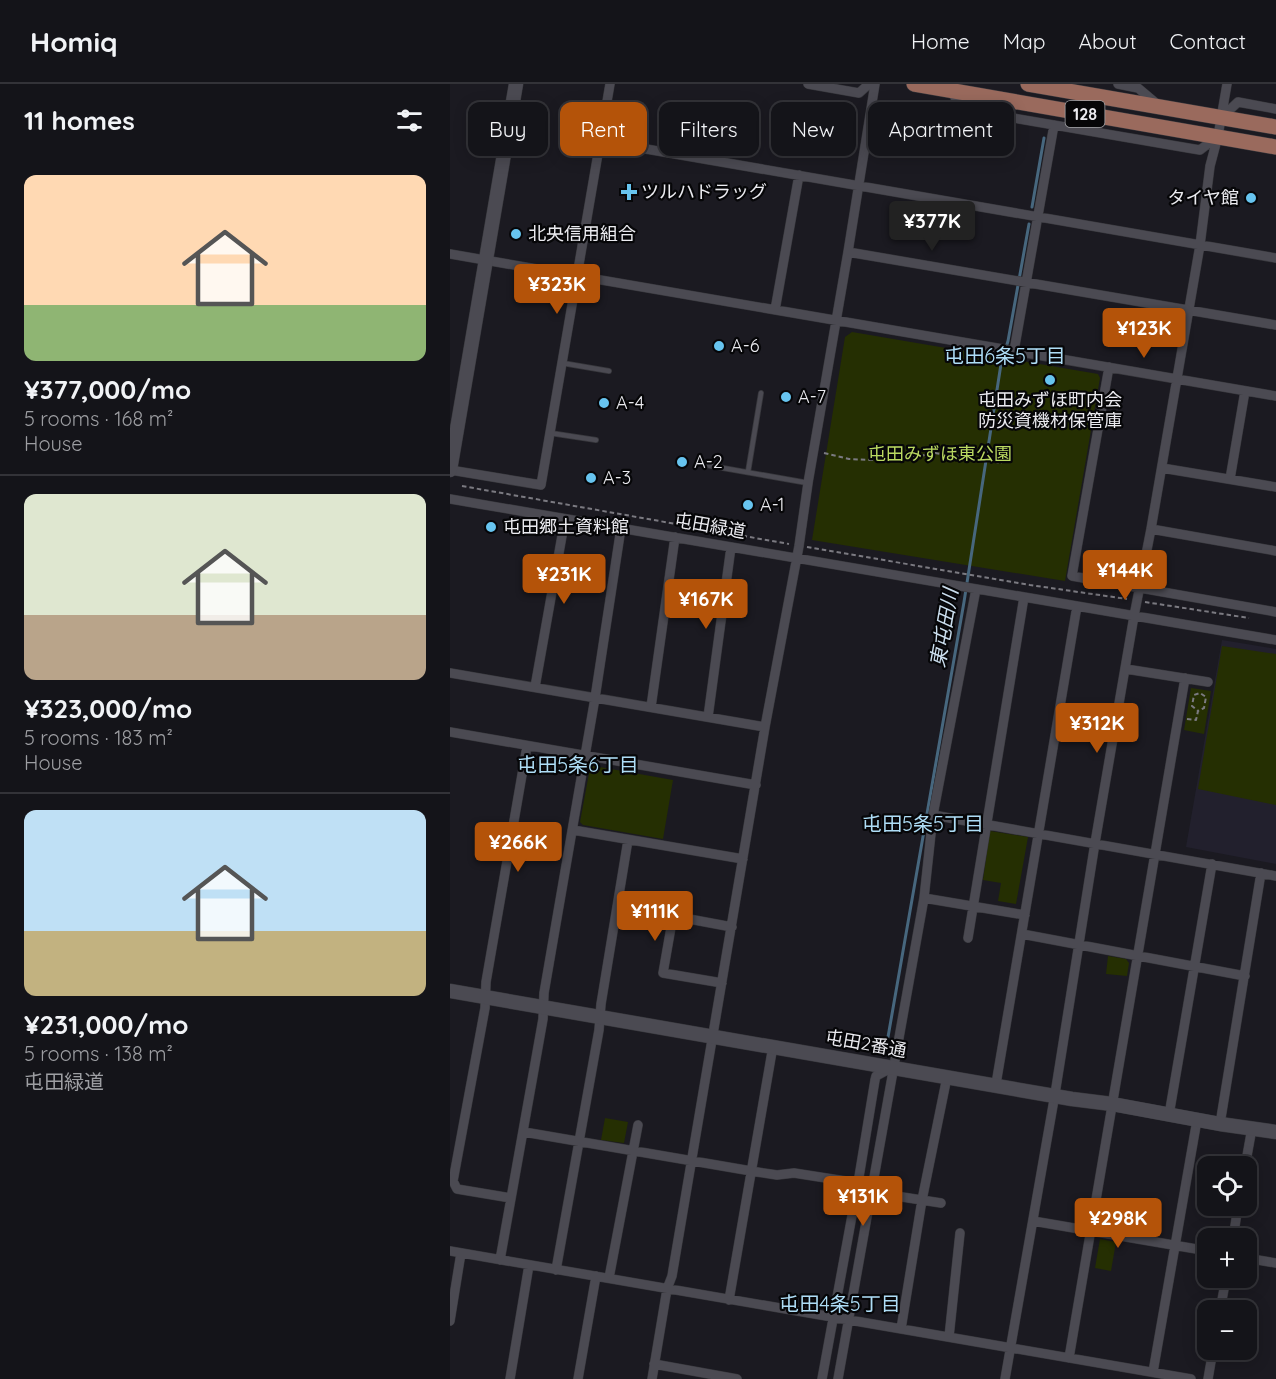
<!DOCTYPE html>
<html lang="en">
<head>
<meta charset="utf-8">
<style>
  body { margin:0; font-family:Quicksand,"Noto Sans JP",sans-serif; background:#212126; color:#f1f3f6; height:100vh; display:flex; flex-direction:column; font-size:22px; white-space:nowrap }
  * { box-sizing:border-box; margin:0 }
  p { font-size:20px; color:#9d9ea2 }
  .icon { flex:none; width:33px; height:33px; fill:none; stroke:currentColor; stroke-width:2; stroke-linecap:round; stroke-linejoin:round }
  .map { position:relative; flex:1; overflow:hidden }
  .drawer { display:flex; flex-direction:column; background:#141419; width:450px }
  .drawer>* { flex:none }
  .guide { position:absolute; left:18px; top:18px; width:570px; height:54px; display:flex; gap:12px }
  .fabs { position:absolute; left:747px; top:1072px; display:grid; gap:12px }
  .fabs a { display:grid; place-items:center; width:60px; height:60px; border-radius:12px; background:#141419; box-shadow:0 3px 15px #0003,0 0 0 2px #333338; font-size:30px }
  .price { position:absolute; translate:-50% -51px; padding:0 14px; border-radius:6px; background:#b45309; color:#fff; font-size:20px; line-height:39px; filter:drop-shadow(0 2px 3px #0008) }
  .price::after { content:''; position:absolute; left:50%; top:36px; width:18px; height:14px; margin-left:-9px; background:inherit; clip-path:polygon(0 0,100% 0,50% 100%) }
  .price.selected { background:#222; color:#fff }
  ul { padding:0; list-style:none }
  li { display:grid; align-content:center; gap:12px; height:318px; padding:0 24px }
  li+li { border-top:2px solid #333338 }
  li span { display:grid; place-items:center; height:186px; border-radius:12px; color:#555 }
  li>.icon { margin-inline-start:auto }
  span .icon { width:108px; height:108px; fill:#fffc; stroke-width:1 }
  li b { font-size:26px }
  h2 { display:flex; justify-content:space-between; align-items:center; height:72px; padding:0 24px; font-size:26px }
  .chip { padding:0 21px; border-radius:12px; background:#141419; box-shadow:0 3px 15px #0003,0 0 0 2px #333338; font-size:21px; line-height:54px }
  .chip.selected { background:#b45309; color:#fff }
  header { display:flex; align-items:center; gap:36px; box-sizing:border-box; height:84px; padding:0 30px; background:#141419; border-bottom:2px solid #333338 }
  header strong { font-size:28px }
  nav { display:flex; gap:33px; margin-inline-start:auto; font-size:21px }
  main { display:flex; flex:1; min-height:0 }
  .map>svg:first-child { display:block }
  .built { fill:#22202d }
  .green { fill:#252f02 }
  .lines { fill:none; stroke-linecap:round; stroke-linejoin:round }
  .stream { stroke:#47677e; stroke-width:3 }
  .lane-casing { stroke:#38383d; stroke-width:6 }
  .street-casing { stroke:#38383d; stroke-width:10 }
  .secondary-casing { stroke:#38383d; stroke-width:15 }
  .primary-casing { stroke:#38383d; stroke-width:16 }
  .path { stroke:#7b7a81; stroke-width:2; stroke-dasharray:4.5 3; stroke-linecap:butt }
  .lane { stroke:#4b4a52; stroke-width:4.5 }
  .street { stroke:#4b4a52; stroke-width:9 }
  .secondary { stroke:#4b4a52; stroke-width:14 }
  .primary { stroke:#9a6a5d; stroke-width:15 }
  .poi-dot { fill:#67c4ef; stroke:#060608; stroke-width:2 }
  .labels { text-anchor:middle; stroke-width:4.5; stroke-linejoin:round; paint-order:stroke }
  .shield { fill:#060608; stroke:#a6a6aa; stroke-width:1.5 }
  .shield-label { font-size:16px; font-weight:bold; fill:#ebebf0 }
  .poi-label { font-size:18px; fill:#ebebf0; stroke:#060608; text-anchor:start }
  .park-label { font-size:18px; fill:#bad961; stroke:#060608 }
  .street-label { font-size:18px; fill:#ebebf0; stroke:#060608 }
  .neighbourhood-label { font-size:20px; fill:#aeddf6; stroke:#060608 }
  .water-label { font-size:20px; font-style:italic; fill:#cbdeee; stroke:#060608 }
</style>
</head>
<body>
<header>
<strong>Homiq</strong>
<nav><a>Home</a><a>Map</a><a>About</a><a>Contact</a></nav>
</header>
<main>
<section class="drawer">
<h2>11 homes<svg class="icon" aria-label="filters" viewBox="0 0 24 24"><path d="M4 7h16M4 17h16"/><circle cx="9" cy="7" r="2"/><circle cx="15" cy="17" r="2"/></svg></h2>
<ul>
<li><span style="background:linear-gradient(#ffd9b3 70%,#8fb573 0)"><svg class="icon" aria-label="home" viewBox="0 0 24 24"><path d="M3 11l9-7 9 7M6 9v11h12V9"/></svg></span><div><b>¥377,000/mo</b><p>5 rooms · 168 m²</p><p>House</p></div></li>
<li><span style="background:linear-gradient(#dfe7d0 65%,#b9a48a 0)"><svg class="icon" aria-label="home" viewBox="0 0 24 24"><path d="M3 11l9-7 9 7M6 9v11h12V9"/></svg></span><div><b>¥323,000/mo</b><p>5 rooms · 183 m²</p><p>House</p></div></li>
<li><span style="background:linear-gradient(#bfe0f5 65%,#c2b280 0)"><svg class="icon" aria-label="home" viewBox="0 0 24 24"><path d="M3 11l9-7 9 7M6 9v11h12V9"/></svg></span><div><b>¥231,000/mo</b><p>5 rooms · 138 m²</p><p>屯田緑道</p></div></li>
</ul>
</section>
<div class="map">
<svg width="826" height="1295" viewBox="0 0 826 1295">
  <rect width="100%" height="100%" fill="#1b1a21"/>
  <!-- built -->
  <path class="built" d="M772,556L826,565V780L736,763Z"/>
  <!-- green -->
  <path class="green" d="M402,248L648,290L650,294L615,497L362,456L395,253Z
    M772,562L826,570V721L748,705Z
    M741,604L761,607L754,650L734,646Z
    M144,682L223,696L213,755L133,741L130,738L140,684Z
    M540,747L578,753L566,820L548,817L551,799L533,796Z
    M658,872L676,875L679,879L677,892L656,890Z
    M155,1034L178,1038L174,1059L151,1056Z
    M650,1155L666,1158L661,1187L645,1184Z"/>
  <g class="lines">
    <!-- stream -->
    <path class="stream" d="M582,123L594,54
      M438,953L514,518L551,280L558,257L579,140"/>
    <!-- lane casing -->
    <g class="lane-casing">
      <path id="lane" d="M112,279L159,287
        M100,349L146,356
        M256,381L358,399
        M298,388L311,309"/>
    </g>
    <!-- street casing -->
    <g class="street-casing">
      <path id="street" d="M358,0L409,9L419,0
        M668,0L688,4L707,20
        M501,6L511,25L738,64L750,66L768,52
        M772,33L788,18L826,25
        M150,57L826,174
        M398,168L826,241
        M0,170L826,312
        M325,226L349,91
        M564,267L604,41
        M659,283L622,492L826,528
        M712,384L826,403
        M0,386L91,401L160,0
        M780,395L795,307
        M0,415L826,556
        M701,445L826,467
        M676,585L758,598
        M0,589L315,643
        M85,603L115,435
        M201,623L225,453
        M258,633L281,463
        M0,648L306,701
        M483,731L826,792
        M123,746L293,775
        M474,814L575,831
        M572,850L795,892
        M518,854L574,513
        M272,899L213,889L223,832L282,843
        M546,1000L627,522
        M719,1031L762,780
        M770,1040L811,789
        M74,1048L307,1088L327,1091L344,1089L408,1099
        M795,1083L802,1044
        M420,1108L491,1119
        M61,1114L7,1105L3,1097L35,924L36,898L77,662
        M583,1137L758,1167
        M783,1155L788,1122
        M0,1167L741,1295
        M796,1174L826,1179
        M50,1176L93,935L94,909L145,614L171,444
        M106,1186L149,946L151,920L178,756
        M159,1194L188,1041
        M279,1216L323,962
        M770,1227L776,1194
        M0,1237L11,1169
        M451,1245L472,1116L497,993
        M499,1253L510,1149
        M619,1274L735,594
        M204,1280L287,1295
        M703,1288L747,1036
        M60,1295L79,1181
        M128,1295L146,1192
        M202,1295L217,1205L222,1192L315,643L349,462L358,399L398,168L425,0
        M372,1295L408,1099L425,996L426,992L441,984
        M388,1295L474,814L483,731L526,505
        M555,1295L605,1010L645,759L684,532L701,445L750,161L760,82L768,52L777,0
        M758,1295L763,1266"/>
    </g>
    <!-- secondary casing -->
    <g class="secondary-casing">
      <path id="secondary" d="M0,386L66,0
        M0,907L622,1015L662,1020L770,1040L826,1048"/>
    </g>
    <!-- primary casing -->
    <g class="primary-casing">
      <path id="primary" d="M464,0L826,63
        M578,0L826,43"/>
    </g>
    <!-- path -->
    <path class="path" d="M374,369L399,375L445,377L485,369L552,379
      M12,402L339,460
      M357,463L580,501L677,515
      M695,518L799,534
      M737,635L746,636L748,627L742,622L744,611L750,609L756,613L754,624L748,627"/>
    <!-- lane -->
    <use href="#lane" class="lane"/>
    <!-- street -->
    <use href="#street" class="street"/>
    <!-- secondary -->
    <use href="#secondary" class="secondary"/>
    <!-- primary -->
    <use href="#primary" class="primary"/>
  </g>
  <!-- markers -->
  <g class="poi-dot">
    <path d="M176 99h6v6h6v6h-6v6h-6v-6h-6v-6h6z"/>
    <circle cx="801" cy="114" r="6"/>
    <circle cx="66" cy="150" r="6"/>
    <circle cx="269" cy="262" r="6"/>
    <circle cx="600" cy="296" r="6"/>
    <circle cx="336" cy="313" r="6"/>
    <circle cx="154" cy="319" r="6"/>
    <circle cx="232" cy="378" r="6"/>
    <circle cx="141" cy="394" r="6"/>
    <circle cx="298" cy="421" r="6"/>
    <circle cx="41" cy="443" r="6"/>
  </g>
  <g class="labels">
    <!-- shield labels -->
    <rect class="shield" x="615.5" y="17" width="39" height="26" rx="4.5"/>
    <g class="shield-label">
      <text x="635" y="36">128</text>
    </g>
    <!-- poi labels -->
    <g class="poi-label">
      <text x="191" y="114">ツルハドラッグ</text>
      <text x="789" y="120" text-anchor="end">タイヤ館</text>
      <text x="78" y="156">北央信用組合</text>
      <text x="281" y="268">A-6</text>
      <text x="348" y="319">A-7</text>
      <text x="600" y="322" text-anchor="middle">屯田みずほ町内会<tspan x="600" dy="21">防災資機材保管庫</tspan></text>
      <text x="166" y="325">A-4</text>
      <text x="244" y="384">A-2</text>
      <text x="153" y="400">A-3</text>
      <text x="310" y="427">A-1</text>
      <text x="53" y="449">屯田郷土資料館</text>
    </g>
    <!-- park labels -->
    <g class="park-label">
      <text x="490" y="376">屯田みずほ東公園</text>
    </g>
    <!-- street labels -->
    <g class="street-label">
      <text transform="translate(260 442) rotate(10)" y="6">屯田緑道</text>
      <text transform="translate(416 960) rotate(10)" y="6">屯田2番通</text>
    </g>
    <!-- neighbourhood labels -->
    <g class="neighbourhood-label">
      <text x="555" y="279">屯田6条5丁目</text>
      <text x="128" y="688">屯田5条6丁目</text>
      <text x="473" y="747">屯田5条5丁目</text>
      <text x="390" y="1227">屯田4条5丁目</text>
    </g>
    <!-- water labels -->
    <g class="water-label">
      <text transform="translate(494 544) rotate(-80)" y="7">東屯田川</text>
    </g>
  </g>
</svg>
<div class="fabs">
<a><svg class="icon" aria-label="locate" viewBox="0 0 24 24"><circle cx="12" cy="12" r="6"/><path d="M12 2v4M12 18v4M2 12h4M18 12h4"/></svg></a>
<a>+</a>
<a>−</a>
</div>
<b class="price selected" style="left:482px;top:168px">¥377K</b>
<b class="price" style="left:107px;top:231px">¥323K</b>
<b class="price" style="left:694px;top:275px">¥123K</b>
<b class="price" style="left:675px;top:517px">¥144K</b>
<b class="price" style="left:114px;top:521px">¥231K</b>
<b class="price" style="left:256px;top:546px">¥167K</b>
<b class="price" style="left:647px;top:670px">¥312K</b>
<b class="price" style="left:68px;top:789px">¥266K</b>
<b class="price" style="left:205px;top:858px">¥111K</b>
<b class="price" style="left:413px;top:1143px">¥131K</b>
<b class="price" style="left:668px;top:1165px">¥298K</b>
<div class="guide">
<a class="chip">Buy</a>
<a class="chip selected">Rent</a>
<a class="chip">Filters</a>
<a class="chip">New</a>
<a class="chip">Apartment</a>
</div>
</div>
</main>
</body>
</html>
